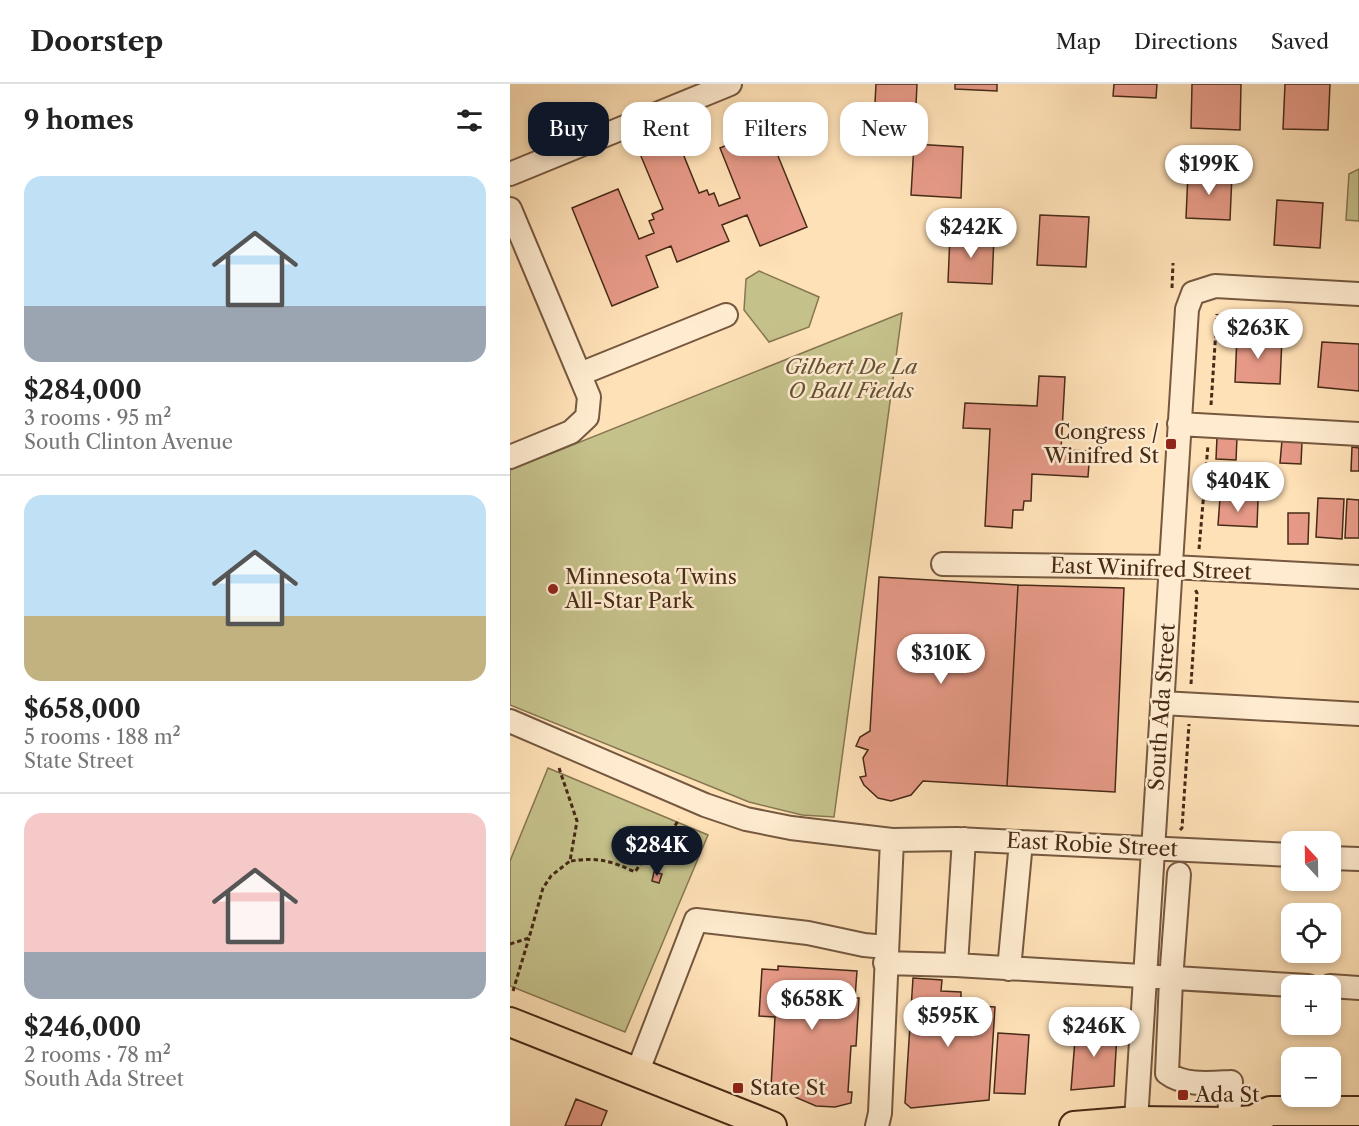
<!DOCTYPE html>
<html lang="en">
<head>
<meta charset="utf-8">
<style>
  body { margin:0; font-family:"Libre Caslon Text",serif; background:#f2f2f2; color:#222; height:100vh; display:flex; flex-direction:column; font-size:22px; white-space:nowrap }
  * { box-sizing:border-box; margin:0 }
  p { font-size:20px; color:#767676 }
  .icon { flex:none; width:33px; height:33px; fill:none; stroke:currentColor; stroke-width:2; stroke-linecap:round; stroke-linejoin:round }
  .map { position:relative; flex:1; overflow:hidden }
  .details { display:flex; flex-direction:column; background:#fff; width:510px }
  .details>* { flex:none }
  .hud { position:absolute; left:18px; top:18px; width:570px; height:54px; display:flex; gap:12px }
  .needle { width:39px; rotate:338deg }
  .tools { position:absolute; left:771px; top:747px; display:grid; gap:12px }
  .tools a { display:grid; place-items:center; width:60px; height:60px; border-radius:12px; background:#fff; box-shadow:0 3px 9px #0003; font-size:30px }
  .price { position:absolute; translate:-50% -51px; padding:0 14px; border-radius:21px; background:#fff; color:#222; font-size:20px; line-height:39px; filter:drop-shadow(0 2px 3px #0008) }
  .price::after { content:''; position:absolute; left:50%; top:36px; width:18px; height:14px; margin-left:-9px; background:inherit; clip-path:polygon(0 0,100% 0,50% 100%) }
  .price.selected { background:#111827; color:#fff }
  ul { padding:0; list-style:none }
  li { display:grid; align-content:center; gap:12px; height:318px; padding:0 24px }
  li+li { border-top:2px solid #e0e0e0 }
  li span { display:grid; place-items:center; height:186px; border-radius:18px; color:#555 }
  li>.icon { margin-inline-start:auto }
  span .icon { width:108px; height:108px; fill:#fffc; stroke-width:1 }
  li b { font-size:26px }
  h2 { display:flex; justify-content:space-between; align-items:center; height:72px; padding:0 24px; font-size:26px }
  .chip { padding:0 21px; border-radius:18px; background:#fff; box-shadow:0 3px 9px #0003; font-size:21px; line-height:54px }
  .chip.selected { background:#111827; color:#fff }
  header { display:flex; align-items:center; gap:36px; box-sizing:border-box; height:84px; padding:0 30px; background:#fff; border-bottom:2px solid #e0e0e0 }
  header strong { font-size:28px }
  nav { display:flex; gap:33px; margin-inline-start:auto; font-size:21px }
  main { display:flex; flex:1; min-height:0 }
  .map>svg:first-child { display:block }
  .green { fill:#c5c18b; stroke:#867651; stroke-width:1.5 }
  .building { fill:#e59986; stroke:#472b17; stroke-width:1.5 }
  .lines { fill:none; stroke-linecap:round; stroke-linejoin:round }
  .minor-casing { stroke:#75583f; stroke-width:26 }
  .major-casing { stroke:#472b17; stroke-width:32 }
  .path { stroke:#472b17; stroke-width:3; stroke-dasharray:4.5 3; stroke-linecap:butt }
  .minor { stroke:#ffecd0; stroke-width:22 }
  .major { stroke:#ffe1b7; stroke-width:28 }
  .poi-dot { fill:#8f2418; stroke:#ffecd0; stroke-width:2 }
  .labels { text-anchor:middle; stroke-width:5; stroke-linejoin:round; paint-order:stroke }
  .park-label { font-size:21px; font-style:italic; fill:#665034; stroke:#ffecd0 }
  .poi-label { font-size:21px; fill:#472b17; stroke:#ffecd0; text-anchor:start }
  .street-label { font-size:21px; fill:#472b17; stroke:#ffecd0 }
</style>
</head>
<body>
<header>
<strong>Doorstep</strong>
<nav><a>Map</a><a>Directions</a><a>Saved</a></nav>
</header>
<main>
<section class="details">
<h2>9 homes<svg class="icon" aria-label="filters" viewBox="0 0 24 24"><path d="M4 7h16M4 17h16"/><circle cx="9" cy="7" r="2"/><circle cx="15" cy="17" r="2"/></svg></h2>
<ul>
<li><span style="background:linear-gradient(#bfe0f5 70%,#9aa5b1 0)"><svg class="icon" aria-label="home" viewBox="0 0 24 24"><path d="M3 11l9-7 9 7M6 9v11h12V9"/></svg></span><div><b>$284,000</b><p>3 rooms · 95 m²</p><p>South Clinton Avenue</p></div></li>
<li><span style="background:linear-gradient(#bfe0f5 65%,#c2b280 0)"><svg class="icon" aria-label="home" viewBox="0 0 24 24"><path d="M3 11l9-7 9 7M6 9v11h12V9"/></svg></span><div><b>$658,000</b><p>5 rooms · 188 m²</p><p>State Street</p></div></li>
<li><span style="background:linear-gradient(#f6c9c9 75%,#9aa5b1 0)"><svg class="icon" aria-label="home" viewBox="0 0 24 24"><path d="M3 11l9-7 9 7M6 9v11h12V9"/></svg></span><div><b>$246,000</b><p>2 rooms · 78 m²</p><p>South Ada Street</p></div></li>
</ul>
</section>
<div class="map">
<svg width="849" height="1042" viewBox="0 0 849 1042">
  <rect width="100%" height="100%" fill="#ffe1b7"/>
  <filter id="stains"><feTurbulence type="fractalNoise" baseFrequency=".00333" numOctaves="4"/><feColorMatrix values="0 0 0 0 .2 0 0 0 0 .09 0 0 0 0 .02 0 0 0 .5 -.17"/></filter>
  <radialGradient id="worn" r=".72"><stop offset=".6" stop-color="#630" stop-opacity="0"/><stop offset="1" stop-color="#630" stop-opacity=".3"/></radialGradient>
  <!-- green -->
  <path class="green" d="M849,85V137L836,136L839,90Z
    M249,187L309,213L299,243L259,258L234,226L236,195Z
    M392,229L324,733L292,731L239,718L0,621V386Z
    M38,684L198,751L115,948L0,902V777Z"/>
  <!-- building -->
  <path class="building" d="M366,0H407L406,21L365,19Z
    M445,0H487V7L445,5Z
    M604,0H647L646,14L603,12Z
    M682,0H731L730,46L681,44Z
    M775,0H820L818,46L773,45Z
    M257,45L297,143L250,162L237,131L212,141L219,157L167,178L161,162L136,172L148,203L102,222L62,124L108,105L129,155L144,149L139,137L144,135L142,130L153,125L128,65L165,50L189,109L197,106L199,111L204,109L209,122L230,114L210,64Z
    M404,60L453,63L451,114L401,111Z
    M678,89L722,91L720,136L676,134Z
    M767,116L813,119L810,164L764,161Z
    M530,131L579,133L576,183L527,181Z
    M440,151L484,153L482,200L438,198Z
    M727,252L772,254L770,300L725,298Z
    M812,258L849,260V307L808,303Z
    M529,292L555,293L551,366L580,367L578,393L522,390L521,417H514L513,426H503L502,444L475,442L480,345L453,344L455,319L527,322Z
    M707,353L727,354L726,376L706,375Z
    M772,356L792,358L791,380L770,379Z
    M842,363L849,364V387H841Z
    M710,414L748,416L747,443L708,441Z
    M808,414L834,415L832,455L806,453Z
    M837,415L849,416V454H835Z
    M778,429H799L798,460H778Z
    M369,493L508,501L497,702L413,697L401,711L381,717L368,714L354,701L350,693L356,692L353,674L358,666L346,662L350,653L360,647Z
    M508,501L614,504L605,708L497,702Z
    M144,788L152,790L149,799L142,797Z
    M268,882L347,887L345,914H349L346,962H341L338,1008H342L341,1019L325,1023L306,1022L280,1011L276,1004L261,1003L265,933L249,932L252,885L268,886Z
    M403,894L432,896L431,907L451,908V921L485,923L479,1016L401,1024L395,1019Z
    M566,943L602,945V949H607L604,1002L561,1006Z
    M488,949L519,951L515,1010L484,1009Z
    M66,1015L97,1027L91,1042H55Z"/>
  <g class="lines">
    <!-- minor casing -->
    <g class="minor-casing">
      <path id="minor" d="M0,90L220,0
        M0,125L79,313L77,333L61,348L0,373
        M70,290L216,231
        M669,340L849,350
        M433,480L662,483L849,493
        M652,619L849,630
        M0,637L195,721L236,735L281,744L382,756L447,755L782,771
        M454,755L446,881L798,902
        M820,774L849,775
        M669,790L661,896L657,989C674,1002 700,999 721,998L719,1038
        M375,879L446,881
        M499,885L511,758
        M820,902L849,904
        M127,989L186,836L298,849L354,861L376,863
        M626,1037L677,225L683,209L705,202L849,210
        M367,1042L370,1029L382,756"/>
    </g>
    <!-- major casing -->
    <g class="major-casing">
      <path id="major" d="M0,938L262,1042
        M564,1042L626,1037L719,1038L743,1036L760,1027H849"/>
    </g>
    <!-- path -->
    <path class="path" d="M662,204L663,179
      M701,321L707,230
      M689,465L698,361
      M681,600L687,509L685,505
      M670,746L672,744L679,640
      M61,777C87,773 102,777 125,788C138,768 159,754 169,735
      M0,860L19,854L33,804L41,792L60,777L67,737L49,684
      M3,907L19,854"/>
    <!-- minor -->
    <use href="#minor" class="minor"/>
    <!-- major -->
    <use href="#major" class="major"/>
  </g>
  <!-- markers -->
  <g class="poi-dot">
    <rect x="655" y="354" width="12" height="12" rx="3"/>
    <circle cx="43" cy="505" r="6"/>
    <rect x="222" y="998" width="12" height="12" rx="3"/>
    <rect x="667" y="1005" width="12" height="12" rx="3"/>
  </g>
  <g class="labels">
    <!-- park labels -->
    <g class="park-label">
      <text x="341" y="290">Gilbert De La<tspan x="341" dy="24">O Ball Fields</tspan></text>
    </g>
    <!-- poi labels -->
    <g class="poi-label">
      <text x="649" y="355" text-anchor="end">Congress /<tspan x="649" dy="24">Winifred St</tspan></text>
      <text x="55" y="500">Minnesota Twins<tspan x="55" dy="24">All-Star Park</tspan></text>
      <text x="240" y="1011">State St</text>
      <text x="685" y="1018">Ada St</text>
    </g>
    <!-- street labels -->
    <g class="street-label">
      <text transform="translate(641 485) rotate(2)" y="7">East Winifred Street</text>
      <text transform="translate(652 623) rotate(-86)" y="7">South Ada Street</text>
      <text transform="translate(582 761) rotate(3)" y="7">East Robie Street</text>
    </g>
  </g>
  <rect width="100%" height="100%" filter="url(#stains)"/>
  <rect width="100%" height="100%" fill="url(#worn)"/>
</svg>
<div class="tools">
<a><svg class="needle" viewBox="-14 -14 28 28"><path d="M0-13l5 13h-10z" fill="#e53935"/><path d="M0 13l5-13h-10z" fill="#767676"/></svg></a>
<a><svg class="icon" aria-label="locate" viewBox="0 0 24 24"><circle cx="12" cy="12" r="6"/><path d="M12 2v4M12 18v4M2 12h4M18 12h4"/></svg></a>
<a>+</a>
<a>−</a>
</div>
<b class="price" style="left:699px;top:112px">$199K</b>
<b class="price" style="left:461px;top:175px">$242K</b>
<b class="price" style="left:748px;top:276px">$263K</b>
<b class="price" style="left:728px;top:429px">$404K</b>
<b class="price" style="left:431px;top:601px">$310K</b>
<b class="price selected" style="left:147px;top:793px">$284K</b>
<b class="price" style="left:302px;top:947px">$658K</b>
<b class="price" style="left:438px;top:964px">$595K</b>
<b class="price" style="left:584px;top:974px">$246K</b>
<div class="hud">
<a class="chip selected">Buy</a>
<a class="chip">Rent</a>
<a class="chip">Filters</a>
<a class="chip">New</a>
</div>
</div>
</main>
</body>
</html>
